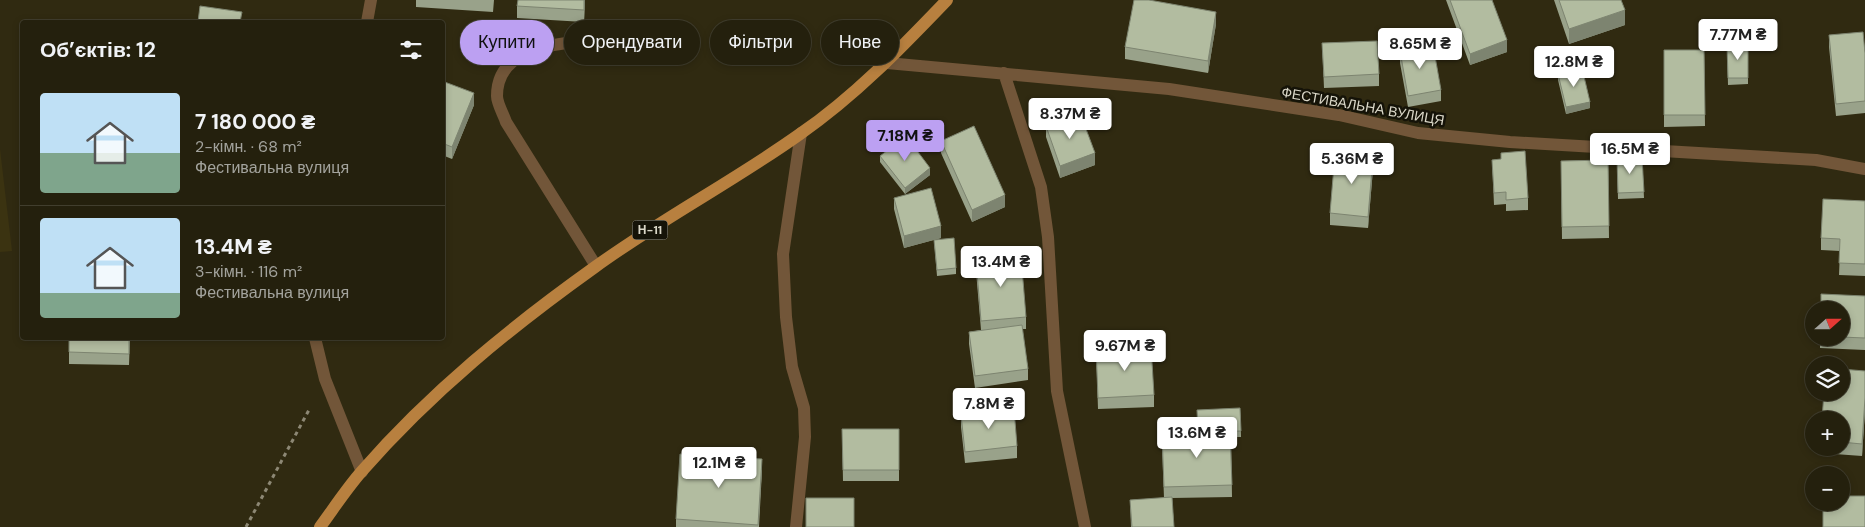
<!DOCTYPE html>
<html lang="uk">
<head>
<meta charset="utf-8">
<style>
  body { margin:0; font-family:"DM Sans",sans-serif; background:#302d1b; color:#f1f3f6; height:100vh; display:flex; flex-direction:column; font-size:19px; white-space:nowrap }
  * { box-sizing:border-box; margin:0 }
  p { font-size:16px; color:#a3a39d }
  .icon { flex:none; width:28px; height:28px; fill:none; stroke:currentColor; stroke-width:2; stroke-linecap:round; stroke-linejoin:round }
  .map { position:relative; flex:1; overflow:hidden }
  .drawer { position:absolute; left:20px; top:20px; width:425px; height:320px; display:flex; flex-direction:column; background:#24200d; border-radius:5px; box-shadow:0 2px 8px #0003,0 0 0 1px #413e2e }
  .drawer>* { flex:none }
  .banner { position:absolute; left:460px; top:20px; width:475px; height:45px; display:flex; gap:10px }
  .needle { width:32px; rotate:69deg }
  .fabs { position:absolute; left:1805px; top:301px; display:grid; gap:10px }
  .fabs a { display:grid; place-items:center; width:45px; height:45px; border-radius:50%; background:#24200d; box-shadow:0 2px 8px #0003,0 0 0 1px #413e2e; font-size:25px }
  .price { position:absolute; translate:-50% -42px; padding:0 11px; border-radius:5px; background:#fff; color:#222; font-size:16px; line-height:32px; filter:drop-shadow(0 1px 2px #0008) }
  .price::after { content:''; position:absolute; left:50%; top:30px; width:15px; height:11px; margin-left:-8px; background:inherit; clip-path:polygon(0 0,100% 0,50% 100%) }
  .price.active { background:#bca0f2; color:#111 }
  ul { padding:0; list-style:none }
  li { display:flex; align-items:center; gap:15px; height:125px; padding:0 20px }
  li+li { border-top:1px solid #413e2e }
  li span { display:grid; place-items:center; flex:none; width:140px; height:100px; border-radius:5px; color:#555 }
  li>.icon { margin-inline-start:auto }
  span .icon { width:60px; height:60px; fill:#fffc; stroke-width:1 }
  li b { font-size:21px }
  h2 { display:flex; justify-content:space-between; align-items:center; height:60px; padding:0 20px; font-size:21px }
  .pill { padding:0 18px; border-radius:22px; background:#24200d; box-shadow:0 2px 8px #0003,0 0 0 1px #413e2e; font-size:18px; line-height:45px }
  .pill.active { background:#bca0f2; color:#111 }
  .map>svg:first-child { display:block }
  .built { fill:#3b3311 }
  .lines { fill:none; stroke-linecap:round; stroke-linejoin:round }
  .path { stroke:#8d8875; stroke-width:3; stroke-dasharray:4 4; stroke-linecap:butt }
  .minor { stroke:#725639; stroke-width:12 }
  .major { stroke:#b8803f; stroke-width:12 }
  .wall { fill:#99a28a }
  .shaded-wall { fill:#7d8470 }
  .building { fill:#b2bca0; stroke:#7d8470 }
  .labels { text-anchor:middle; stroke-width:5; stroke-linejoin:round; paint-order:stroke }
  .shield { fill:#151308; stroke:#9f9c8e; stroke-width:1 }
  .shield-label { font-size:12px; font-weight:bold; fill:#dad7c8 }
  .street-label { font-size:14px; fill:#dad7c8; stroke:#151308 }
</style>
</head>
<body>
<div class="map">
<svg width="1865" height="527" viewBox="0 0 1865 527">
  <rect width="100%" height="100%" fill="#302a11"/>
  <!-- built -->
  <path class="built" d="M0,149L12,251L0,252Z"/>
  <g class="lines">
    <!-- path -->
    <path class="path" d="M246,527L310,408"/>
    <!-- minor -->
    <path class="minor" d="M367,22L371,0
      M583,41C549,45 497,50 497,96C497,104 504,115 506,122L596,266
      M887,63L1169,89L1339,115L1418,133L1510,142L1816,160L1865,169
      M1004,73L1041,187L1048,237L1057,391L1085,527
      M315,338L325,379L362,472
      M796,527L805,437L804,408L792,367L786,317L783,254L801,133"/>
    <!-- major -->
    <path class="major" d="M320,527C334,508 347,488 362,471C431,392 511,327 595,267C661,219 734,181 800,134C855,96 901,48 947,0"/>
  </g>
  <!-- wall -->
  <path class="wall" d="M416,0H494L493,12L416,7Z
    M585,0L584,22L517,18V6Z
    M1446,0H1492L1507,52L1470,65Z
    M1554,0H1621L1625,25L1569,44Z
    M1216,24L1208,73L1125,59V47Z
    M1829,35L1865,53V113L1836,116L1829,47Z
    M1322,43L1379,74V86L1324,88Z
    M1727,45H1748V84L1728,85Z
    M1664,50H1704L1705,126L1664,127Z
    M1400,51L1441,90V101L1408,107L1400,63Z
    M1558,74L1590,108L1566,114L1558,80Z
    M442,81L474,105L452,159L442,155Z
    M1046,126L1095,165L1060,178L1046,137Z
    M941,141L1005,207L972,222L941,153Z
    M1501,153L1528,198V210L1506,211V204L1494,205L1492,160L1501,159Z
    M880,156L930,175L905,194L880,162Z
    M1642,157L1644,198L1618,199L1617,158Z
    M1608,160L1609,238L1562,239L1561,161Z
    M1373,169L1368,228L1330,225V213Z
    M894,198L941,238L904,248L894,209Z
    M1865,201V276L1839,275L1840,251L1821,250V238Z
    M934,240L956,268V274L937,276Z
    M976,260L1026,317V329H1022L1028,369V380L975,388L969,344V332L981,330L976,271Z
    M1865,296V350L1820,348V338H1841Z
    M130,338L129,365L69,364V352Z
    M1096,348L1154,395V407L1098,409Z
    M1865,371V410L1862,456L1821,453V448H1841V420Z
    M1240,408L1241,437H1231L1232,497L1172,498L1174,527H1131L1130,500L1164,498L1162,445L1198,433Z
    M961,415L1017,446V458L965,463L961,427Z
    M842,429H899V481H843Z
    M762,470L759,527H676V519Z"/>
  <!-- shaded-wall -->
  <path class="shaded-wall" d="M584,0H585L584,22Z
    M1625,10V25L1569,44V29Z
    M1216,12V24L1208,73V61Z
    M1507,40V52L1470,65V54Z
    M474,93V105L452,159V147Z
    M1590,102V108L1566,114V107Z
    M1095,153V165L1060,178V166Z
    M1373,157V169L1368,228V217Z
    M930,168V175L905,194V188Z
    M1005,195V207L972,222V210Z
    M941,226V238L904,248V236Z
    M1865,398V410L1862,456V444Z
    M762,459V470L758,527Z"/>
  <!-- building -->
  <path class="building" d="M518,0H584V10L517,6Z
    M1134,0H1149L1216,12L1208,61L1125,47Z
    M1450,0H1492L1507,40L1470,54Z
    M1559,0H1621L1625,10L1569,29Z
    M200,6L242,12L240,22H198Z
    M1863,32L1865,53V101L1836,104L1829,35Z
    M1377,41L1379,74L1324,77L1322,43Z
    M1433,45L1441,90L1408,96L1400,51Z
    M1727,45H1748V78H1728Z
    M1664,50H1704L1705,115H1664Z
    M1582,68L1590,102L1566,107L1558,74Z
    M442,81L474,93L452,147L442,143Z
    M1080,113L1095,153L1060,166L1046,126Z
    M974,126L1005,195L972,210L941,141Z
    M906,136L930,168L905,188L880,156Z
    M1525,151L1528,198L1506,200V192L1494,193L1492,160L1501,159V153Z
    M1335,154L1373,157L1368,217L1330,213Z
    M1642,157L1644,192L1618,193L1617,158Z
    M1608,160L1609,226L1562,227L1561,161Z
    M931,188L941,226L904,236L894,198Z
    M1823,199L1865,201V264L1839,263L1840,239L1821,238Z
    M954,238L956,268L937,270L934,240Z
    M1021,256L1026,317L981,321L976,260Z
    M1821,294L1865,296V338L1841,337V310H1821Z
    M1022,325L1028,369L975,376L969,332Z
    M69,338H129V354L69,352Z
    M1151,346L1154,395L1098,398L1096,348Z
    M1841,369L1865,371V398L1862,444L1841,442V420H1822L1824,392H1841Z
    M1240,408L1241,431L1198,432L1197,410Z
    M1014,409L1017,446L965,452L961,415Z
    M842,429H899V470H843Z
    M1230,432L1232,485L1164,487L1162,433Z
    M680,454L762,459L758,525L676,519Z
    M1841,496H1865V527H1823V502H1841Z
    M1172,497L1174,527H1132L1130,500Z
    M806,498H854V527H806Z"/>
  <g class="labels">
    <!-- shield labels -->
    <rect class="shield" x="632.5" y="220.5" width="35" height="19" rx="4"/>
    <g class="shield-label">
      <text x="650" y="234">Н-11</text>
    </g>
    <!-- street labels -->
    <g class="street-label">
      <text transform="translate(1363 106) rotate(10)" y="5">ФЕСТИВАЛЬНА ВУЛИЦЯ</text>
    </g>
  </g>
</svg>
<div class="fabs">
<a><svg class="needle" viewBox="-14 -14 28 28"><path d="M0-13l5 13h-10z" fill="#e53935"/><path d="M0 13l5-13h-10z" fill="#a3a39d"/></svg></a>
<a><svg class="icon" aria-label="layers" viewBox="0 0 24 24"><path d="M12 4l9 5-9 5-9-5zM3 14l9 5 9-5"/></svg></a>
<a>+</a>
<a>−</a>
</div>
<b class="price" style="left:1738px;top:61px">7.77M ₴</b>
<b class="price" style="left:1420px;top:70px">8.65M ₴</b>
<b class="price" style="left:1574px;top:88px">12.8M ₴</b>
<b class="price" style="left:1070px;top:140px">8.37M ₴</b>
<b class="price active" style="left:905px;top:162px">7.18M ₴</b>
<b class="price" style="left:1630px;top:175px">16.5M ₴</b>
<b class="price" style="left:1352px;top:185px">5.36M ₴</b>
<b class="price" style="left:1001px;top:288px">13.4M ₴</b>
<b class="price" style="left:1125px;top:372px">9.67M ₴</b>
<b class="price" style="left:989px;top:430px">7.8M ₴</b>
<b class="price" style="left:1197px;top:459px">13.6M ₴</b>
<b class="price" style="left:719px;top:489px">12.1M ₴</b>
<div class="banner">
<a class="pill active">Купити</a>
<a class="pill">Орендувати</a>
<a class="pill">Фільтри</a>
<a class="pill">Нове</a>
</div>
<section class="drawer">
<h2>Об’єктів: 12<svg class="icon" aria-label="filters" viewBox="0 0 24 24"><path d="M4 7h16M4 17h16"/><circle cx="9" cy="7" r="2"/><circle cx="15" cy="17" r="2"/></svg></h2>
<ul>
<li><span style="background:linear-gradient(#bfe0f5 60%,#7fa58c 0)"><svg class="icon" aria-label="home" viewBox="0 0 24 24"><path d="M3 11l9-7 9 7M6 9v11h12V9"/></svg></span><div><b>7 180 000 ₴</b><p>2-кімн. · 68 m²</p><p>Фестивальна вулиця</p></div></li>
<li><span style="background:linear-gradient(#bfe0f5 75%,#7fa58c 0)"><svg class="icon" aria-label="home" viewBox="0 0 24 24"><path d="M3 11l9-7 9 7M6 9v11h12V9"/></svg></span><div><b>13.4M ₴</b><p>3-кімн. · 116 m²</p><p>Фестивальна вулиця</p></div></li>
</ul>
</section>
</div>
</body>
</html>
